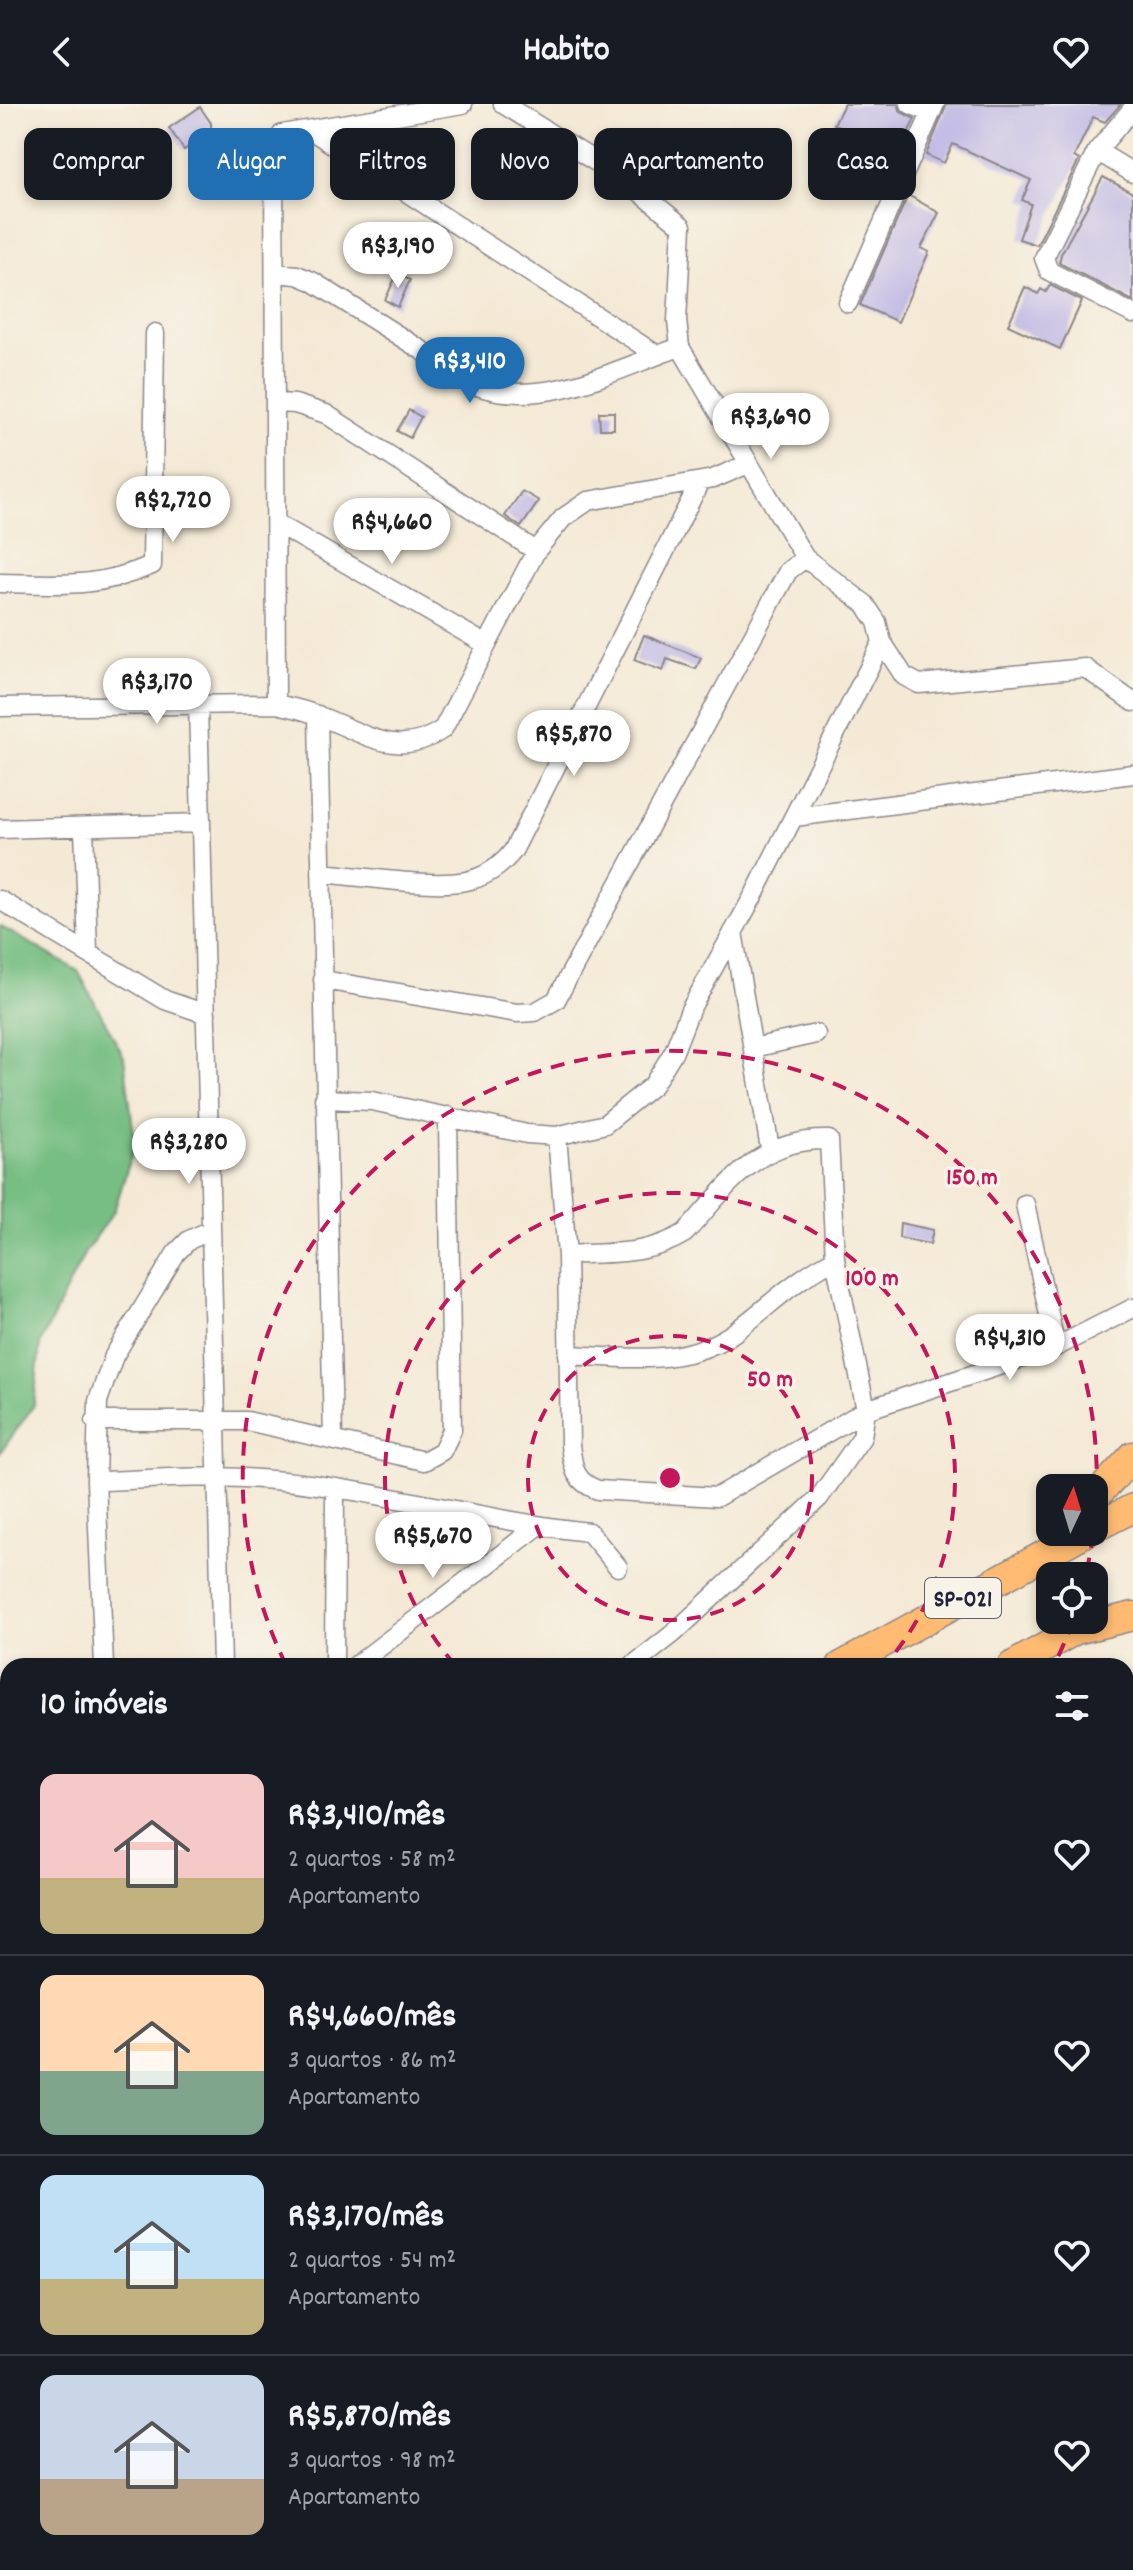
<!DOCTYPE html>
<html lang="pt">
<head>
<meta charset="utf-8">
<style>
  body { margin:0; font-family:Dekko,sans-serif; background:#20242c; color:#f1f3f6; height:100vh; display:flex; flex-direction:column; font-size:30px; white-space:nowrap }
  * { box-sizing:border-box; margin:0 }
  p { font-size:26px; color:#9ea1a6 }
  .icon { flex:none; width:44px; height:44px; fill:none; stroke:currentColor; stroke-width:2; stroke-linecap:round; stroke-linejoin:round }
  .map { position:relative; flex:1; overflow:hidden }
  .drawer { position:absolute; left:0px; top:1554px; width:1134px; height:912px; display:flex; flex-direction:column; background:#171b24; border-radius:24px 24px 0 0; box-shadow:0 4px 12px #0003 }
  .drawer>* { flex:none }
  .hud { position:absolute; left:24px; top:24px; width:1086px; height:72px; display:flex; gap:16px }
  .needle { width:52px; rotate:4deg }
  .controls { position:absolute; left:1036px; top:1370px; display:grid; gap:16px }
  .controls a { display:grid; place-items:center; width:72px; height:72px; border-radius:16px; background:#171b24; box-shadow:0 4px 12px #0003; font-size:40px }
  .price { position:absolute; translate:-50% -68px; padding:0 18px; border-radius:28px; background:#fff; color:#222; font-size:26px; line-height:52px; filter:drop-shadow(0 2px 4px #0008) }
  .price::after { content:''; position:absolute; left:50%; top:48px; width:24px; height:18px; margin-left:-12px; background:inherit; clip-path:polygon(0 0,100% 0,50% 100%) }
  .price.selected { background:#1f6fb2; color:#fff }
  ul { padding:0; list-style:none }
  li { display:flex; align-items:center; gap:24px; height:200px; padding:0 40px }
  li+li { border-top:2px solid #363941 }
  li span { display:grid; place-items:center; flex:none; width:224px; height:160px; border-radius:16px; color:#555 }
  li>.icon { margin-inline-start:auto }
  span .icon { width:96px; height:96px; fill:#fffc; stroke-width:1 }
  li b { font-size:34px }
  h2 { display:flex; justify-content:space-between; align-items:center; height:96px; padding:0 40px; font-size:34px }
  .tag { padding:0 28px; border-radius:16px; background:#171b24; box-shadow:0 4px 12px #0003; font-size:28px; line-height:72px }
  .tag.selected { background:#1f6fb2; color:#fff }
  header { display:flex; justify-content:space-between; align-items:center; height:104px; padding:0 40px; background:#171b24; font-size:36px; font-weight:700 }
  .map>svg:first-child { display:block }
  .forest { fill:#77be83; stroke:#4c705f; stroke-width:2 }
  .building { fill:#c1bae5 }
  .lines { fill:none; stroke-linecap:round; stroke-linejoin:round }
  .minor-casing { stroke:#8b8688; stroke-width:21 }
  .highway-casing { stroke:#8b8688; stroke-width:31 }
  .path { stroke:#8b8688; stroke-width:3; stroke-dasharray:6 6; stroke-linecap:butt }
  .minor { stroke:#fff; stroke-width:18 }
  .highway { stroke:#ffbb71; stroke-width:28 }
  .ring { fill:none; stroke:#c2185b; stroke-width:4; stroke-dasharray:14 10 }
  .labels { text-anchor:middle; stroke-width:7; stroke-linejoin:round; paint-order:stroke }
  .shield { fill:#f7f3e8; stroke:#62616f; stroke-width:2 }
  .shield-label { font-size:24px; font-weight:bold; fill:#22223b }
  .centre { fill:#c2185b; stroke:#f7f3e8; stroke-width:4 }
  .ring-label { font-size:24px; text-anchor:middle; font-weight:bold; fill:#c2185b; stroke:#f7f3e8; stroke-width:7; stroke-linejoin:round; paint-order:stroke }
</style>
</head>
<body>
<header><svg class="icon" aria-label="back" viewBox="0 0 24 24"><path d="M15 5l-7 7 7 7"/></svg>Habito<svg class="icon" aria-label="heart" viewBox="0 0 24 24"><path d="M12 20l-8-8c-3-5 5-10 8-4 3-6 11-1 8 4z"/></svg></header>
<div class="map">
<svg width="1133" height="2466" viewBox="0 0 1133 2466">
  <rect width="100%" height="100%" fill="#f7f3e8"/>
  <filter id="ink" filterUnits="userSpaceOnUse"><feTurbulence type="fractalNoise" baseFrequency=".0125" numOctaves="2"/><feDisplacementMap in="SourceGraphic" scale="16" xChannelSelector="R" yChannelSelector="G"/><feConvolveMatrix kernelMatrix="1 2 1 2 8 2 1 2 1" color-interpolation-filters="sRGB"/></filter>
  <filter id="wash" filterUnits="userSpaceOnUse"><feTurbulence type="fractalNoise" baseFrequency=".006" numOctaves="4" result="noise"/><feDisplacementMap in="SourceGraphic" scale="32" xChannelSelector="R" yChannelSelector="G"/><feGaussianBlur stdDeviation="1.8" result="paint"/><feColorMatrix in="noise" values="0 0 0 0 0 0 0 0 0 0 0 0 0 0 0 0 0 1.4 0 .05"/><feComposite in="paint" operator="in"/></filter>
  <g filter="url(#wash)">
    <rect width="100%" height="100%" fill="#f4e9d5"/>
    <!-- forest -->
    <path class="forest" d="M0,822L78,867L124,953L135,1040L114,1107L84,1150L40,1240L34,1301L0,1349Z
      M1133,1654V2466H802L803,2458H1126V1659Z
      M134,2458H599L609,2466H139Z"/>
    <g id="blocks">
      <!-- building -->
      <path class="building" d="M844,0H898L901,8L915,15L899,47L834,20Z
        M947,0H1121L1105,18L1093,13L1074,53L1079,56L1037,141L1019,135L1031,100L1022,96L1031,76L953,40L944,59L926,51Z
        M200,3L211,19V27L184,46L169,24Z
        M1103,73L1133,89V197L1059,159L1061,150Z
        M908,91L939,109L921,144L929,148L898,218L860,201Z
        M397,170L410,176L398,203L385,196Z
        M1050,181L1082,197L1060,245L1008,221L1025,183L1038,190L1041,185L1046,188Z
        M409,306L421,313L410,334L397,327Z
        M599,308H614V325H600Z
        M522,387L539,397L521,423L505,412Z
        M644,531L701,554L696,565L667,555L663,567L634,556Z
        M900,1119L933,1126L930,1140L899,1134Z"/>
    </g>
  </g>
  <g filter="url(#ink)">
    <use href="#blocks" fill-opacity="0" stroke="#8b8688" stroke-width="2"/>
    <g class="lines">
      <!-- minor casing -->
      <g class="minor-casing">
        <path id="minor" d="M503,0L625,76L682,122L677,217L680,243L805,454L865,500L877,518L882,538L904,572L919,580L1085,564L1133,598
          M910,0L931,9
          M1133,4L1097,47L1044,154L1049,167L1133,210
          M312,27L657,251
          M1097,47L1133,69
          M275,169L297,171L312,177L480,283C547,304 616,265 680,243
          M848,199L935,0
          M277,299L295,300L326,310L536,447
          M276,419L487,541
          M0,479C59,480 96,485 152,461L155,229
          M198,600L222,1562
          M276,600L274,42L282,30L463,0
          M0,603L276,600C290,603 305,606 319,612C363,628 397,657 443,625L536,447L563,414L588,397L713,375L748,360
          M318,611L333,1335
          M794,713L1133,670
          M84,723L88,849
          M0,725L201,719
          M321,769C359,772 431,784 466,777C486,773 501,762 513,747L700,378
          M0,796L165,896L206,910
          M733,828L770,1045
          M323,876L517,909L535,908L556,896L788,467L805,454
          M753,944L816,930
          M324,995L372,997L527,1030L557,1032L605,1020L653,981L674,947L690,906L755,789L882,538
          M557,1032L567,1151L570,1341C573,1363 574,1378 598,1386L717,1393L866,1306L1056,1243L1133,1204
          M1025,1100L1056,1243
          M567,1151C610,1148 648,1152 685,1129C730,1080 757,1034 829,1036L835,1155L866,1306L862,1333L819,1394L674,1529L632,1562
          M568,1251C626,1253 686,1264 736,1227C768,1203 799,1172 835,1155
          M95,1317H247L424,1357L442,1347L452,1326L448,1012
          M96,1377C144,1376 194,1371 243,1374C358,1379 474,1416 589,1428L618,1463
          M104,1562L96,1377L98,1297L114,1252L176,1149L189,1136L211,1126
          M334,1562L335,1386
          M355,1562L537,1423
          M0,1616H8
          M0,1690L8,1697
          M0,1843L8,1851
          M0,2301L8,2296"/>
      </g>
      <!-- highway casing -->
      <g class="highway-casing">
        <path id="highway" d="M1094,1394L1133,1352
          M1094,1424L1133,1404
          M1076,1526L1133,1512
          M841,1562L1086,1428
          M1012,1562L1093,1516
          M0,2085L8,2079
          M0,2206L8,2200"/>
      </g>
      <!-- path -->
      <path class="path" d="M748,2458L752,2466"/>
      <!-- minor -->
      <use href="#minor" class="minor"/>
      <!-- highway -->
      <use href="#highway" class="highway"/>
    </g>
  </g>
  <!-- distance rings -->
  <g class="ring">
    <circle cx="670" cy="1374" r="142"/>
    <path d="M455 1561A285 285 0 1 1 885 1561"/>
    <path d="M1093 1430A427 427 0 0 1 1086 1470M1073 1517A427 427 0 0 1 1054 1561M286 1561A427 427 0 1 1 1094 1422"/>
  </g>
  <g class="labels">
    <!-- shield labels -->
    <rect class="shield" x="925" y="1474" width="76" height="40" rx="6"/>
    <g class="shield-label">
      <text x="963" y="1502">SP-021</text>
    </g>
  </g>
  <circle cx="670" cy="1374" r="12" class="centre"/>
  <g class="ring-label">
    <text x="972" y="1080">150 m</text>
    <text x="872" y="1181">100 m</text>
    <text x="770" y="1282">50 m</text>
  </g>
</svg>
<div class="controls">
<a><svg class="needle" viewBox="-14 -14 28 28"><path d="M0-13l5 13h-10z" fill="#e53935"/><path d="M0 13l5-13h-10z" fill="#9ea1a6"/></svg></a>
<a><svg class="icon" aria-label="locate" viewBox="0 0 24 24"><circle cx="12" cy="12" r="6"/><path d="M12 2v4M12 18v4M2 12h4M18 12h4"/></svg></a>
</div>
<b class="price" style="left:398px;top:186px">R$3,190</b>
<b class="price selected" style="left:470px;top:301px">R$3,410</b>
<b class="price" style="left:771px;top:357px">R$3,690</b>
<b class="price" style="left:173px;top:440px">R$2,720</b>
<b class="price" style="left:392px;top:462px">R$4,660</b>
<b class="price" style="left:157px;top:622px">R$3,170</b>
<b class="price" style="left:574px;top:674px">R$5,870</b>
<b class="price" style="left:189px;top:1082px">R$3,280</b>
<b class="price" style="left:1010px;top:1278px">R$4,310</b>
<b class="price" style="left:433px;top:1476px">R$5,670</b>
<div class="hud">
<a class="tag">Comprar</a>
<a class="tag selected">Alugar</a>
<a class="tag">Filtros</a>
<a class="tag">Novo</a>
<a class="tag">Apartamento</a>
<a class="tag">Casa</a>
</div>
<section class="drawer">
<h2>10 imóveis<svg class="icon" aria-label="filters" viewBox="0 0 24 24"><path d="M4 7h16M4 17h16"/><circle cx="9" cy="7" r="2"/><circle cx="15" cy="17" r="2"/></svg></h2>
<ul>
<li><span style="background:linear-gradient(#f6c9c9 65%,#c2b280 0)"><svg class="icon" aria-label="home" viewBox="0 0 24 24"><path d="M3 11l9-7 9 7M6 9v11h12V9"/></svg></span><div><b>R$3,410/mês</b><p>2 quartos · 58 m²</p><p>Apartamento</p></div><svg class="icon" aria-label="heart" viewBox="0 0 24 24"><path d="M12 20l-8-8c-3-5 5-10 8-4 3-6 11-1 8 4z"/></svg></li>
<li><span style="background:linear-gradient(#ffd9b3 60%,#7fa58c 0)"><svg class="icon" aria-label="home" viewBox="0 0 24 24"><path d="M3 11l9-7 9 7M6 9v11h12V9"/></svg></span><div><b>R$4,660/mês</b><p>3 quartos · 86 m²</p><p>Apartamento</p></div><svg class="icon" aria-label="heart" viewBox="0 0 24 24"><path d="M12 20l-8-8c-3-5 5-10 8-4 3-6 11-1 8 4z"/></svg></li>
<li><span style="background:linear-gradient(#bfe0f5 65%,#c2b280 0)"><svg class="icon" aria-label="home" viewBox="0 0 24 24"><path d="M3 11l9-7 9 7M6 9v11h12V9"/></svg></span><div><b>R$3,170/mês</b><p>2 quartos · 54 m²</p><p>Apartamento</p></div><svg class="icon" aria-label="heart" viewBox="0 0 24 24"><path d="M12 20l-8-8c-3-5 5-10 8-4 3-6 11-1 8 4z"/></svg></li>
<li><span style="background:linear-gradient(#c9d6e8 65%,#b9a48a 0)"><svg class="icon" aria-label="home" viewBox="0 0 24 24"><path d="M3 11l9-7 9 7M6 9v11h12V9"/></svg></span><div><b>R$5,870/mês</b><p>3 quartos · 98 m²</p><p>Apartamento</p></div><svg class="icon" aria-label="heart" viewBox="0 0 24 24"><path d="M12 20l-8-8c-3-5 5-10 8-4 3-6 11-1 8 4z"/></svg></li>
</ul>
</section>
</div>
</body>
</html>
